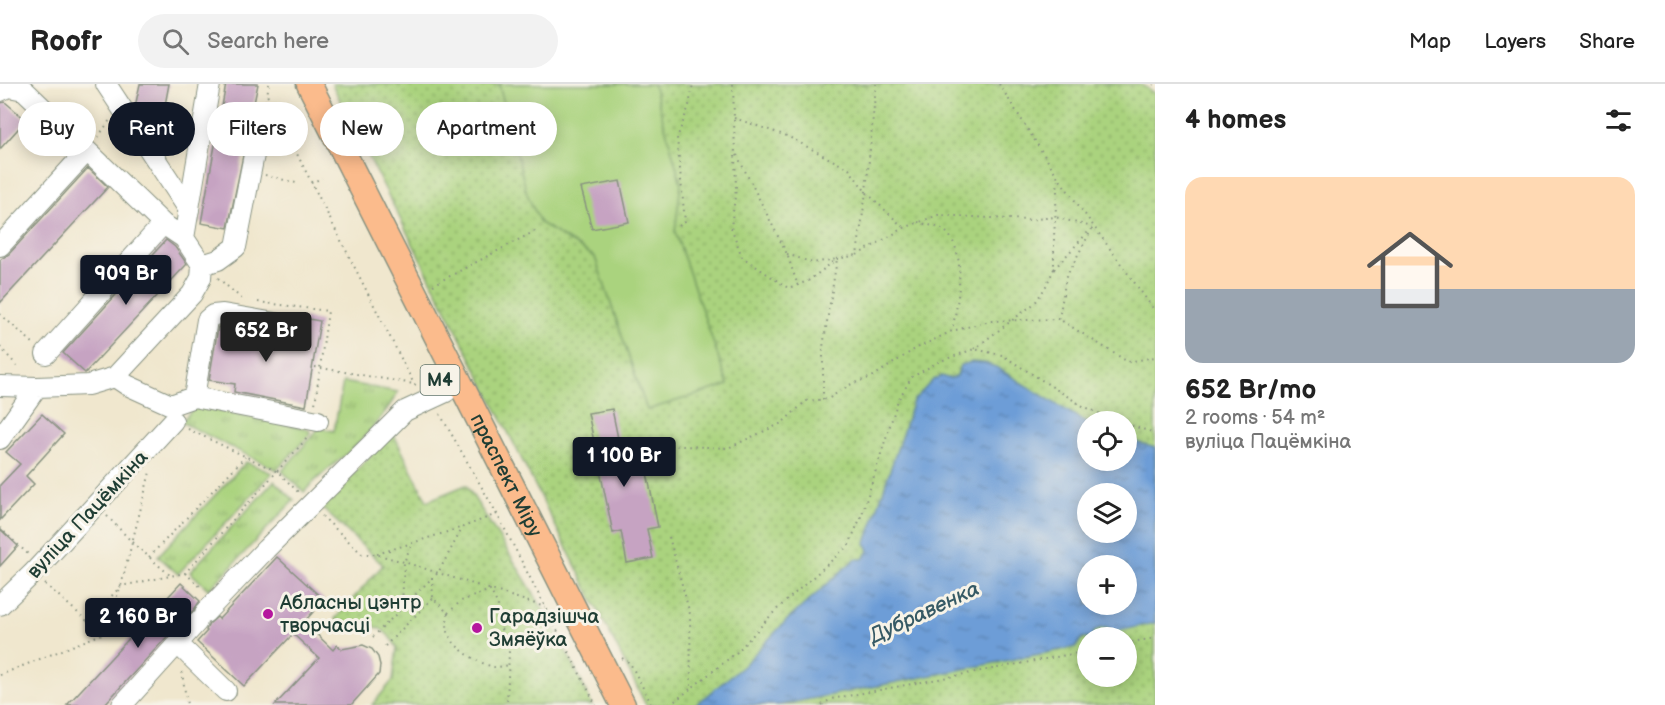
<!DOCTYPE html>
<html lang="en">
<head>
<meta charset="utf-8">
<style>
  body { margin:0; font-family:"Balsamiq Sans",sans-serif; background:#f2f2f2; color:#222; height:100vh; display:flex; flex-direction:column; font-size:22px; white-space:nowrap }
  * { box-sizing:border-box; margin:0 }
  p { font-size:20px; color:#767676 }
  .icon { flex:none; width:33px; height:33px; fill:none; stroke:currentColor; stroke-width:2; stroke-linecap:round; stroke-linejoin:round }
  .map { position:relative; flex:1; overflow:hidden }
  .side { display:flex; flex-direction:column; background:#fff; width:510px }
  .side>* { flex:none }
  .hud { position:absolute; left:18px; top:18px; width:570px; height:54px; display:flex; gap:12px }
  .tools { position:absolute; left:1077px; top:327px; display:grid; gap:12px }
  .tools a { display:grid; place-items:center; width:60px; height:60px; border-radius:50%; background:#fff; box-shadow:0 3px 15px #0003; font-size:30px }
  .price { position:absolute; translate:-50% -51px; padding:0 14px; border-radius:6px; background:#111827; color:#fff; font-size:20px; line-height:39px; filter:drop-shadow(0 2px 3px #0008) }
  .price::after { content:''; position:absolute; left:50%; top:36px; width:18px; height:14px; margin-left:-9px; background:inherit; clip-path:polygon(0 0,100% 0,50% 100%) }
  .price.active { background:#222; color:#fff }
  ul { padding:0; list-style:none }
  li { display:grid; align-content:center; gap:12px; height:318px; padding:0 30px }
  li span { display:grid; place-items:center; height:186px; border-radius:18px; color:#555 }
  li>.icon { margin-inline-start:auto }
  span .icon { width:108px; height:108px; fill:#fffc; stroke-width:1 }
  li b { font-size:26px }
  h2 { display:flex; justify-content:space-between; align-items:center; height:72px; padding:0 30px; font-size:26px }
  .chip { padding:0 21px; border-radius:27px; background:#fff; box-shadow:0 3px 15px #0003; font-size:21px; line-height:54px }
  .chip.active { background:#111827; color:#fff }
  header { display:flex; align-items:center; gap:36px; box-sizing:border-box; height:84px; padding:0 30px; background:#fff; border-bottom:2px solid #e0e0e0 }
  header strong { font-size:28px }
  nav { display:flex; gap:33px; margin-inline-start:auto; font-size:21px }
  .search { width:420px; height:54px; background:#f2f2f2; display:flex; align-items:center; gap:15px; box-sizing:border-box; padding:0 21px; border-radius:33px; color:#767676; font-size:22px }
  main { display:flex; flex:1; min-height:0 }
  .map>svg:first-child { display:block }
  .grass { fill:url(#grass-tufts); stroke:#648859; stroke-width:1.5 }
  .park { fill:url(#park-dots); stroke:#648859; stroke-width:1.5; fill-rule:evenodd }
  .garden { fill:#aad37e; stroke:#648859; stroke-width:1.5 }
  .water { fill:url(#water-ripples); stroke:#466d86; stroke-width:1.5; fill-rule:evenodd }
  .building { fill:#c6a3c2 }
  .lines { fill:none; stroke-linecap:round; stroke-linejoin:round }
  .minor-casing { stroke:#889281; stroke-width:22 }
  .major-casing { stroke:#889281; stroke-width:27 }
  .path { stroke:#889281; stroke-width:2; stroke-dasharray:1.5 4.5; stroke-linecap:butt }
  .minor { stroke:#fff; stroke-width:20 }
  .major { stroke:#fbbb8c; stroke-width:24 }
  .poi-dot { fill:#b5179e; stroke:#f7f3e8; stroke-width:2 }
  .labels { text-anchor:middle; stroke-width:6; stroke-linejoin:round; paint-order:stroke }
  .shield { fill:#f7f3e8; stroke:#60746a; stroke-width:1.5 }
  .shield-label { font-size:18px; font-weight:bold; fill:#1f3d34 }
  .street-label { font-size:20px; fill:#1f3d34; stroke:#f7f3e8 }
  .poi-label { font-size:20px; fill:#1f3d34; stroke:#f7f3e8; text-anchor:start }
  .water-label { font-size:21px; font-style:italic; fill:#365a65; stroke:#f7f3e8 }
</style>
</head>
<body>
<header>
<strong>Roofr</strong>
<div class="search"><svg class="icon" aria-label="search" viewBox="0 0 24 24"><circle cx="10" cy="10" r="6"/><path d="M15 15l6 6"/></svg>Search here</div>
<nav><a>Map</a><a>Layers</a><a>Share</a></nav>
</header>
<main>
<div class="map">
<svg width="1155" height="621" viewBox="0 0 1155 621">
  <defs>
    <pattern id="grass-tufts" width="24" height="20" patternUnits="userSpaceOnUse" patternTransform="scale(1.5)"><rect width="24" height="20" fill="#aad37e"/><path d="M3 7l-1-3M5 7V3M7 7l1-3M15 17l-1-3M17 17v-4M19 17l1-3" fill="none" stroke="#8aac68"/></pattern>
    <pattern id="park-dots" width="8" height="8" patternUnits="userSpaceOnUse" patternTransform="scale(1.5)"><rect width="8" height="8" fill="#aad37e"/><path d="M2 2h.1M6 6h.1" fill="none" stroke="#8aac68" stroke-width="1.8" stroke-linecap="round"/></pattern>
    <pattern id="water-ripples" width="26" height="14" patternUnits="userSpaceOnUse" patternTransform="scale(1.5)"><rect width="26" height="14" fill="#6d9dd7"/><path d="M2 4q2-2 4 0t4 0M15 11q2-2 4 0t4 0" fill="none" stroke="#5981af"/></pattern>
  </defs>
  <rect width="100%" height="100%" fill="#f7f3e8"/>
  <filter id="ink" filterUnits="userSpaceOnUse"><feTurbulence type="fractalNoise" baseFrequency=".0167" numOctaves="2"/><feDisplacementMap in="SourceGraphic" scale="12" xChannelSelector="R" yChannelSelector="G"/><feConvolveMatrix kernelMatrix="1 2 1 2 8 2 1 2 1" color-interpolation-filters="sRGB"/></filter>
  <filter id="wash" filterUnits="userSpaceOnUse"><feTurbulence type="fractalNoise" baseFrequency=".008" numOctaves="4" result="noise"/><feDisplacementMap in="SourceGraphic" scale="24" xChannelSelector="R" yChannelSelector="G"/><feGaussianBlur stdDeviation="1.35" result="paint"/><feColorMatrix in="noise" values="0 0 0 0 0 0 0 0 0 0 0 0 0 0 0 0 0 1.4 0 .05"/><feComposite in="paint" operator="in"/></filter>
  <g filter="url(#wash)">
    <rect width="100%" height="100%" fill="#f0e7ce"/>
    <!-- grass -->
    <path class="grass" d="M343,298L398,308C387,327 367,352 350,367C334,381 318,392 304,408L282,387L319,344L334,347Z
      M196,322L305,344L310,347L309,351L277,386L181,338Z
      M246,378L272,389L178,490L158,472Z
      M274,397L294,416L209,506L190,488Z"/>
    <!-- park -->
    <path class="park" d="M332,0H1141L1155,10V621H646ZM1088,338H1126V376H1088ZM1088,410H1126V448H1088ZM1088,482H1126V520H1088ZM1088,554H1126V592H1088Z
      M393,349L427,417L466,401C511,473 558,543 592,621H372L393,596L397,563C394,559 391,554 387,550C379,542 355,534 345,543L335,535L383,481L321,423Z"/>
    <!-- garden -->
    <path class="garden" d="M499,0H653L681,99L675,148L728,301L647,326L595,173L540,139L527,110Z"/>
    <!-- water -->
    <path class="water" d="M972,278L984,279L996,283L1087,339L1088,376H1126L1127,355L1155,364V539L1113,548L1109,544C1100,543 1094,545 1091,553L1082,554L1076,563L780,621H695L743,582L785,538L855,475H863L869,467L866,459L913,317L933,296L942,292C948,295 951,295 957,292L960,281ZM1088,410H1126V448H1088ZM1088,482H1126V520H1088Z"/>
    <g id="blocks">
      <!-- building -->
      <path class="building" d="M140,0H169L163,32L139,28L135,23Z
        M226,0H258L228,144L201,139Z
        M5,18L26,36L0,65V19Z
        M88,84L108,103L0,219V176L9,170Z
        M620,97L629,138L592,145L581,104Z
        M166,156L175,163L187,180L85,289L63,269Z
        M303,234L320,237L306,322L234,308L235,300L209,296L218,243L300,255L304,243Z
        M612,325L622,374L643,369L658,443L647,445L653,474L627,479L621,447L613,449L588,329Z
        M42,330L64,350L26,392L34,400L0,436V401L20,380L6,368Z
        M0,445L18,462L0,482Z
        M277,473L324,516L304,538L333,566L337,561L342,565L363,561L372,565L378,573L380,581L379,590L351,621H275L319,574L293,550L244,602L197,558L207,547L206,546L209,540L217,533L219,535Z
        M181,499L200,517L193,527L188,530L104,621H67Z"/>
    </g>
  </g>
  <g filter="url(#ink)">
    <use href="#blocks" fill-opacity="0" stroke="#889281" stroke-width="1.5"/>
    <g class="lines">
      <!-- minor casing -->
      <g class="minor-casing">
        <path id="minor" d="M106,0L189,126
          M0,7L9,3L24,6L163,140L184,154
          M0,162L87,67
          M202,181L218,176L236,163L260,40
          M292,242L223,230L213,231L207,236L194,313L318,337
          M46,270L163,140
          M115,293L127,301L171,321L194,313
          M0,302L37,303L88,301L115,293L192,210L201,194L202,181L184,154L210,0
          M0,355L37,303
          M0,521L33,489L173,337
          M205,529L266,465L405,327L446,308
          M178,560L226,607
          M122,621L197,538"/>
      </g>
      <!-- major casing -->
      <g class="major-casing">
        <g id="major">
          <path id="s1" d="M309,0L623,621"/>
        </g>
      </g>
      <!-- path -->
      <path class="path" d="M269,0L267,11L414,300L418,303
        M733,0L736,105L731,143L742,173L788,204L808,197L837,175L857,171L866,108L876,0
        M999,0L1058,93L1155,227
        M1153,0L1155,1
        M264,23L267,11
        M734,34L787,52L849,85L866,108L904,144
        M98,53L110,36
        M737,71L787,170L798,202
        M265,91L296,99
        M311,99L322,94
        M918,138C926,141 939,142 945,147C968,167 958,219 952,246
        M679,142L685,138L677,54L689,22L693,0
        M787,170L813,179L837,175L823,263V316
        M857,171L904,144L938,131L1028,136L1055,133L1092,143
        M1054,185L1089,147
        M218,194L243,216
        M433,201L537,146
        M258,218L328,227L315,320
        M0,230L34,260
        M1059,235L1066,193L1093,143
        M0,263L20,285
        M974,265L1035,219L1045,204L1054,185V152L1058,93
        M315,283L414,300
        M440,330L497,430L596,621
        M1126,340L1155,349
        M188,345L278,388L299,409
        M654,356L661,361L728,364L782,339L806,317L828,315L849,301L872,293L915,265L952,247L990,237L1059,235L1128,278L1155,273
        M497,430L463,443L438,489L432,494L433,514L448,529C447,537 446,545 450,553C457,566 480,580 494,583C499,583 504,582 509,581
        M107,432L133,459L172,493
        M322,432L362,470H375L404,478L545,523
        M0,444L29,471
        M669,453L690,530L691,603
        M377,470L463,443
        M149,473L245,373
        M185,489L203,505
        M45,500L102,550
        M402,523L404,478L412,459
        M448,529L461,517L490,506L498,521L499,540L509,566L507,621
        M87,538L121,502L185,489L309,352
        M373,553L432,494
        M1126,559L1155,554
        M385,562L433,514
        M622,574L630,579L652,621
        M182,588L187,621
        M0,591L102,550L121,502L150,388
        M670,621L736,569L776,526L849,461L862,430L898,316L912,293L938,278L974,265L1002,271L1081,321L1118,338
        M822,621L831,615L1088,567"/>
      <!-- minor -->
      <use href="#minor" class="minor"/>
      <!-- major -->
      <use href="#major" class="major"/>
    </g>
  </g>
  <!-- markers -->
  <g class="poi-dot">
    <circle cx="268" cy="530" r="6"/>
    <circle cx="477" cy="544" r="6"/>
  </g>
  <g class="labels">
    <!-- shield labels -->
    <rect class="shield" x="420.5" y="281" width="39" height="30" rx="4.5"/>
    <g class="shield-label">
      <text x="440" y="302">М4</text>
    </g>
    <!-- street labels -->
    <g class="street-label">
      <text dy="7" stroke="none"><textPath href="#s1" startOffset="438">праспект Міру</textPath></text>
      <text transform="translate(87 430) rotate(-47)" y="7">вуліца Пацёмкіна</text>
    </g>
    <!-- poi labels -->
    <g class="poi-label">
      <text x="280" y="525">Абласны цэнтр<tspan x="280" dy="23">творчасці</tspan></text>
      <text x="489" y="539">Гарадзішча<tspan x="489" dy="23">Змяёўка</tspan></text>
    </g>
    <!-- water labels -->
    <g class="water-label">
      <text transform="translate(924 528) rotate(-25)" y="7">Дубравенка</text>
    </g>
  </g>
</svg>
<div class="tools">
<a><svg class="icon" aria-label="locate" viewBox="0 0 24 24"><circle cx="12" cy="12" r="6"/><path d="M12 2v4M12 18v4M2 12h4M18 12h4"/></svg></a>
<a><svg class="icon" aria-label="layers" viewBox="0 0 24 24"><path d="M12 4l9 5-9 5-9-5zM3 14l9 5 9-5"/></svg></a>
<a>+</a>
<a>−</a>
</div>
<b class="price" style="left:126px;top:222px">909 Br</b>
<b class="price active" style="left:266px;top:279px">652 Br</b>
<b class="price" style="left:624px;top:404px">1 100 Br</b>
<b class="price" style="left:138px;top:565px">2 160 Br</b>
<div class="hud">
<a class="chip">Buy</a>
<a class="chip active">Rent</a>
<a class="chip">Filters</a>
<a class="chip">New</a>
<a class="chip">Apartment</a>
</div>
</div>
<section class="side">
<h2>4 homes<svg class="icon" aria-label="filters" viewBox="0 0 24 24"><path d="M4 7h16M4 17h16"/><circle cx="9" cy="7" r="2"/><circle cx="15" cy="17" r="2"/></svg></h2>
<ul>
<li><span style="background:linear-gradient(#ffd9b3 60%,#9aa5b1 0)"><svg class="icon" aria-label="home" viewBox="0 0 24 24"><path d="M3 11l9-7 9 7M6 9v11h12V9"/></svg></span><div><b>652 Br/mo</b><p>2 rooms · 54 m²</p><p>вуліца Пацёмкіна</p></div></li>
</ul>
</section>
</main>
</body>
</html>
